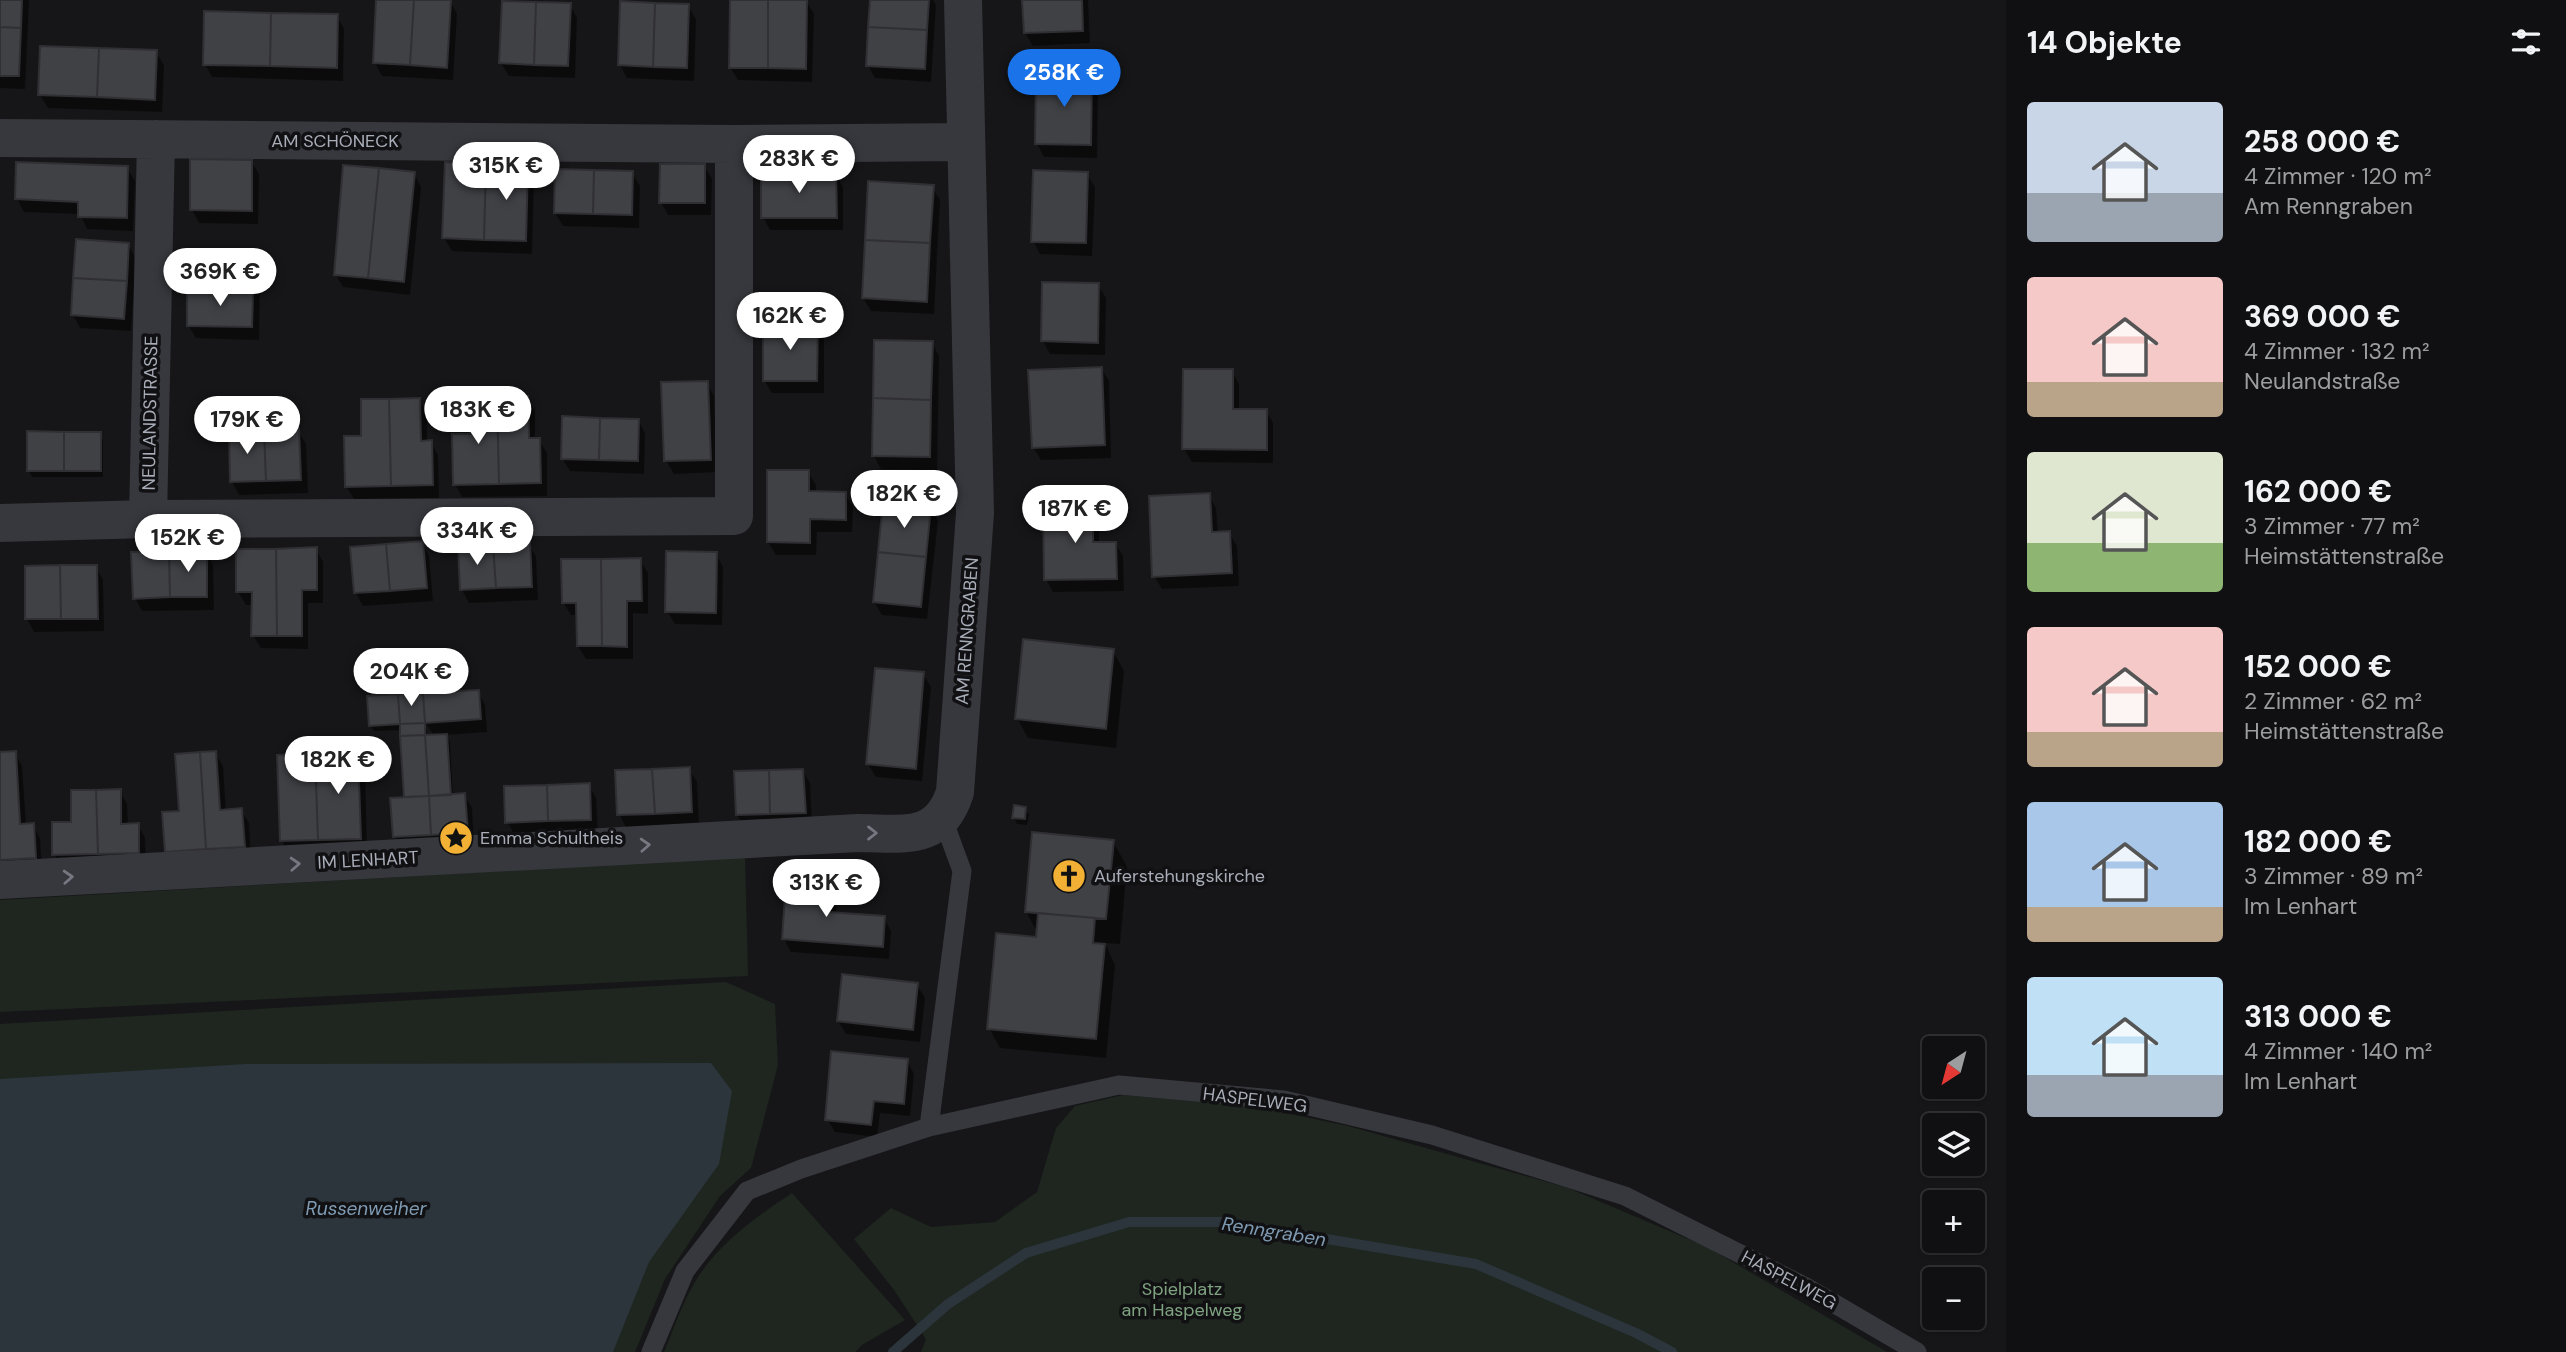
<!DOCTYPE html>
<html lang="de">
<head>
<meta charset="utf-8">
<style>
  body { margin:0; font-family:"DM Sans",sans-serif; background:#1e1e20; color:#f1f3f6; height:100vh; display:flex; flex-direction:column; font-size:26px; white-space:nowrap }
  * { box-sizing:border-box; margin:0 }
  p { font-size:23px; color:#9c9d9f }
  .icon { flex:none; width:38px; height:38px; fill:none; stroke:currentColor; stroke-width:2; stroke-linecap:round; stroke-linejoin:round }
  .map { position:relative; flex:1; overflow:hidden }
  .panel { display:flex; flex-direction:column; background:#101012; width:560px }
  .panel>* { flex:none }
  .needle { width:46px; rotate:216deg }
  .buttons { position:absolute; left:1922px; top:1036px; display:grid; gap:14px }
  .buttons a { display:grid; place-items:center; width:63px; height:63px; border-radius:7px; background:#101012; box-shadow:0 2px 5px #0004,0 0 0 2px #303032; font-size:35px }
  .price { position:absolute; translate:-50% -60px; padding:0 16px; border-radius:24px; background:#fff; color:#222; font-size:23px; line-height:46px; filter:drop-shadow(0 2px 4px #0008) }
  .price::after { content:''; position:absolute; left:50%; top:42px; width:21px; height:16px; margin-left:-10px; background:inherit; clip-path:polygon(0 0,100% 0,50% 100%) }
  .price.selected { background:#1a73e8; color:#fff }
  ul { padding:0; list-style:none }
  li { display:flex; align-items:center; gap:21px; height:175px; padding:0 21px }
  li span { display:grid; place-items:center; flex:none; width:196px; height:140px; border-radius:7px; color:#555 }
  li>.icon { margin-inline-start:auto }
  span .icon { width:84px; height:84px; fill:#fffc; stroke-width:1 }
  li b { font-size:30px }
  h2 { display:flex; justify-content:space-between; align-items:center; height:84px; padding:0 21px; font-size:30px }
  main { display:flex; flex:1; min-height:0 }
  .map>svg:first-child { display:block }
  .green { fill:#1e261f }
  .water { fill:#2c353c }
  .shadow { fill:#0007; fill-rule:evenodd }
  .lines { fill:none; stroke-linecap:round; stroke-linejoin:round }
  .stream { stroke:#2c353c; stroke-width:10 }
  .building { fill:#404145; stroke:#303034; stroke-width:2 }
  .lane { stroke:#37383d; stroke-width:19 }
  .street { stroke:#37383d; stroke-width:38 }
  .oneway { stroke:#757881 }
  .labels { text-anchor:middle; stroke-width:7; stroke-linejoin:round; paint-order:stroke }
  .street-label { font-size:18px; fill:#a8adb8; stroke:#111113 }
  .poi-label { font-size:18px; fill:#a8adb8; stroke:#111113; text-anchor:start }
  .park-label { font-size:18px; fill:#7fa381; stroke:#111113 }
  .water-label { font-size:19px; font-style:italic; fill:#7f9bb3; stroke:#111113 }
</style>
</head>
<body>
<main>
<div class="map">
<svg width="2006" height="1352" viewBox="0 0 2006 1352">
  <rect width="100%" height="100%" fill="#161618"/>
  <!-- green -->
  <path class="green" d="M745,857L748,976L0,1012V900Z
    M726,982L775,1004L778,1065L751,1168L720,1196L665,1279L635,1352H0V1024Z
    M1123,1095L1252,1106L1348,1126L1568,1188L1707,1247L1887,1352H921L926,1339L894,1290L854,1239L891,1208L931,1227L995,1222L1037,1192L1056,1128L1075,1106Z
    M792,1193L905,1320L862,1345L855,1352H664C674,1328 682,1304 695,1282C717,1244 756,1217 792,1193Z"/>
  <!-- water -->
  <path class="water" d="M711,1063L732,1091L719,1164L649,1262L613,1352H0V1079L246,1064Z"/>
  <!-- shadow -->
  <path class="shadow" d="M0,0H29L25,89L0,88Z
    M378,0L450,1L457,14L453,80L382,76L375,63Z
    M731,0L806,1L814,14L812,82L738,80L730,67Z
    M872,0H933L936,5L931,82L875,78L868,65Z
    M1024,0H1088L1090,43L1033,46L1025,33Z
    M570,5L577,18L575,78L509,76L501,63Z
    M688,6L696,19L694,81L627,78L620,65Z
    M337,16L344,29L343,81L212,77L205,64Z
    M156,52L164,65L162,112L48,108L40,95Z
    M1091,76L1098,89L1097,158L1044,157L1037,144Z
    M251,161L259,174L258,224L199,223L192,210Z
    M704,166L712,179L711,215H668L661,202Z
    M527,167L534,180L532,254L452,251L444,238Z
    M127,168L135,181L133,231L87,229L80,214L24,212L17,199Z
    M632,173L640,186L639,228L563,226L555,213Z
    M414,174L421,187L410,295L343,287L335,274Z
    M835,174L843,187V230H770L763,217Z
    M1087,174L1095,187L1092,256L1040,254L1033,241Z
    M932,187L940,200L934,314L871,311L863,298Z
    M128,245L136,258L131,331L80,328L73,315Z
    M253,258L260,271L259,340L196,338L188,325Z
    M1098,285L1106,298L1105,355L1050,354L1043,341Z
    M817,326L824,339V393H772L764,380Z
    M932,343L939,356L937,470L881,469L874,456Z
    M1101,368L1109,381L1111,458L1041,460L1033,447Z
    M1232,371L1239,384V411H1266L1273,423V463L1192,462L1184,449Z
    M707,383L714,396L717,472L674,474L666,461Z
    M527,398L535,411V440H539L547,453V496L462,497L455,484L472,436Z
    M419,400L427,413V442H431L438,455L439,498L354,499L346,486L363,438Z
    M638,420L645,433L644,474L570,471L562,458Z
    M298,431L306,444L308,493L239,495L232,482Z
    M100,434L103,440V477H32L29,471Z
    M808,472L816,485V493L845,494L853,507L852,532H817L816,555H776L768,542Z
    M1209,495L1216,508L1218,533H1229L1237,546L1239,586L1162,589L1154,576Z
    M1092,504L1099,517V543H1115L1123,556L1124,591L1053,592L1046,579Z
    M930,508L938,521L927,619L882,615L874,602Z
    M422,543L429,556L433,601L363,606L356,593L352,549Z
    M529,544L536,557L538,600L469,603L462,590Z
    M316,549L323,562V603H308V649L261,648L253,635V605H246L238,592Z
    M206,552L213,565L214,610L142,611L135,598Z
    M716,554L723,567L722,625L675,624L667,611Z
    M640,560L648,573V614L633,613V659H586L578,646V615H571L563,602Z
    M27,567H96L103,580L104,631L34,632L27,619Z
    M1113,651L1124,671L1116,748L1028,738L1017,718Z
    M923,674L931,687L922,781L876,777L868,764Z
    M478,692L485,705L487,732L445,735L450,742L453,796L464,795L472,808L474,846L402,850L395,837L392,799H406L402,730L374,731L370,725ZM426,723L434,736L427,737Z
    M15,753L22,766L26,825H33L40,838L42,871L0,874V754Z
    M215,753L223,766L226,812L241,810L249,823L251,860L174,864L181,813Z
    M357,755L365,768L367,852L289,854L282,841Z
    M689,769L697,782L699,825L626,827L619,814Z
    M802,770L810,783L812,825L745,828L737,815Z
    M589,785L596,798L598,833L515,835L507,822Z
    M120,791L127,804L128,825H138L145,838L146,866L62,867L54,854L73,824Z
    M1025,808L1029,815L1027,825L1017,824L1014,818Z
    M1113,841L1127,867L1120,944L1105,943L1115,965L1106,1058L1000,1048L989,1028L1038,939V933L1026,912Z
    M830,888L837,901L836,914L884,918L891,931L889,959L791,952L784,939Z
    M917,985L925,998L920,1042L846,1034L838,1021Z
    M907,1060L914,1074L910,1116L880,1113L877,1137L835,1132L827,1119Z"/>
  <g class="lines">
    <!-- stream -->
    <path class="stream" d="M893,1352L948,1304L1026,1253L1129,1222H1225L1476,1264L1636,1333L1672,1352"/>
  </g>
  <!-- building -->
  <path class="building" d="M0,0H22L21,28L0,27Z
    M376,0H414L410,65L373,63Z
    M414,0H451L447,68L410,65Z
    M730,0H768V68H729Z
    M768,0H807L806,69L768,68Z
    M870,0H929L927,30L868,27Z
    M1022,0H1082L1083,31L1024,33Z
    M502,1L536,2L534,65L499,63Z
    M620,1L655,3L653,67L618,65Z
    M536,2L571,3L568,66L534,65Z
    M655,3L689,4L687,68L653,67Z
    M204,11L271,13L270,66L203,65Z
    M271,13L338,14L337,68L270,66Z
    M0,27L21,28L19,76H0Z
    M868,27L927,30L925,69L866,66Z
    M40,46L99,48L97,97L38,95Z
    M99,48L157,50L155,100L97,97Z
    M1036,73L1092,74L1091,145L1035,144Z
    M190,159L252,160V211L190,210Z
    M16,162L128,166L127,218L78,217V202L15,199Z
    M445,162L486,163L484,240L442,238Z
    M486,163L528,165L526,241L484,240Z
    M660,164H705V203H659Z
    M343,165L379,168L368,278L334,275Z
    M379,168L415,172L404,282L368,278Z
    M555,169L594,170L593,214L554,213Z
    M594,170L633,171L632,215L593,214Z
    M1033,170L1088,172L1086,243L1031,242Z
    M761,172H836L837,218H761Z
    M868,181L934,185L930,243L865,240Z
    M76,239L129,243L127,281L73,278Z
    M865,240L930,243L927,302L862,298Z
    M188,255L254,257L253,291L187,289Z
    M73,278L127,281L124,319L71,315Z
    M1042,282L1099,283L1098,343L1041,341Z
    M187,289L253,291L252,327L187,326Z
    M763,324H818L817,381H763Z
    M874,340L933,341L931,400L873,398Z
    M1102,367L1105,445L1032,448L1028,370Z
    M1183,369H1233V409H1267V450L1182,449Z
    M708,381L711,460L664,461L661,382Z
    M528,396L529,438H540L541,483L499,484L497,397Z
    M469,397H497L499,484L453,485L452,434H470Z
    M420,398L421,441L432,440L433,485L391,486L389,399Z
    M873,398L931,400L930,457L872,456Z
    M361,399H389L391,486L345,487L344,436H361Z
    M562,416L600,418L599,460L561,459Z
    M600,418L639,419L638,461L599,460Z
    M299,429L301,480L266,481L264,430Z
    M264,430L266,481L230,482L229,431Z
    M27,431L64,432V471H27Z
    M64,432H101V471H64Z
    M767,470H809V491L846,492V520L810,519V543L767,542Z
    M1210,493L1212,532L1230,531L1232,573L1152,577L1149,496Z
    M883,502L931,507L926,557L878,552Z
    M1093,503V542H1116L1117,579L1044,580L1043,504Z
    M423,541L427,588L390,591L386,544Z
    M530,542L532,587L496,588L493,544Z
    M386,544L390,591L354,593L350,547Z
    M493,544L496,588L460,590L458,546Z
    M317,547V590H302V636H277L276,549Z
    M236,549H276L277,636H251L252,592H236Z
    M207,550V597H170L169,551Z
    M169,551L170,597L133,599L131,552Z
    M666,551L717,552L716,613L665,612Z
    M878,552L926,557L921,607L873,602Z
    M641,558L642,601H627V647L602,646L601,559Z
    M561,559H601L602,646H577L576,603H562Z
    M60,565L61,619H25V566Z
    M60,565H97L98,619H61Z
    M1023,639L1114,649L1106,729L1015,719Z
    M875,668L924,672L916,769L866,764Z
    M479,690L481,719L425,723L423,693Z
    M423,693L425,723L400,724L398,694Z
    M398,694L400,724L369,726L367,696Z
    M425,723V735L400,736V724Z
    M447,734L451,795L429,796L425,735Z
    M425,735L429,796L404,797L400,736Z
    M16,751L20,824L34,823L36,858L0,860V752Z
    M216,751L220,810L242,808L245,847L206,849L200,752Z
    M200,752L206,849L165,852L162,812L179,811L175,754Z
    M358,753L361,839L318,840L315,754Z
    M315,754L318,840L280,841L277,755Z
    M690,767L692,812L655,814L652,769Z
    M652,769L655,814L617,815L615,770Z
    M803,769L806,813L770,814L769,770Z
    M769,770L770,814L736,815L734,771Z
    M590,783L591,820L548,821L547,785Z
    M547,785L548,821L505,823L504,786Z
    M121,789V824L139,823V853L98,854L96,790Z
    M71,790H96L98,854L52,855V822H71Z
    M465,793L468,833L431,835L429,796Z
    M429,796L431,835L393,837L390,798Z
    M1014,805L1026,807L1025,819L1012,818Z
    M1032,832L1114,840L1106,919L1025,912Z
    M786,882L831,886L829,912L885,916L883,947L782,939Z
    M1038,913L1095,918L1093,943L1105,944L1096,1039L987,1029L996,933L1036,937Z
    M842,974L918,983L913,1030L837,1021Z
    M831,1051L908,1059L904,1104L874,1101L871,1125L825,1120Z"/>
  <g class="lines">
    <!-- lane -->
    <path class="lane" d="M929,1127L962,871L943,819
      M651,1352L685,1271L747,1191L801,1169L929,1127L1119,1085L1284,1100L1432,1135L1625,1196L1806,1287L1917,1352"/>
    <!-- street -->
    <path class="street" d="M0,138L734,144L965,142
      M148,519L156,139
      M0,523L148,519L734,516V144
      M0,880L858,833C902,833 939,843 955,792L975,513L963,0"/>
  </g>
  <!-- one-way arrows -->
  <defs><path id="oneway-chevron" d="M-2-3.5L2.5 0L-2 3.5" fill="none" stroke-width="1.6" stroke-linecap="round" stroke-linejoin="round" transform="scale(1.75)"/></defs>
  <g class="oneway">
    <use href="#oneway-chevron" transform="translate(872 833)"/>
    <use href="#oneway-chevron" transform="translate(645 845) rotate(-3)"/>
    <use href="#oneway-chevron" transform="translate(295 864) rotate(-3)"/>
    <use href="#oneway-chevron" transform="translate(68 877) rotate(-3)"/>
  </g>
  <!-- icons -->
  <defs>
    <g id="sight-disc" transform="scale(1.75)"><circle r="9.5" fill="#f2b134" stroke="#111113"/><path d="M0-6L1.8-2.2L6-1.7L2.9 1.2L3.7 5.4L0 3.3L-3.7 5.4L-2.9 1.2L-6-1.7L-1.8-2.2Z" fill="#111"/></g>
    <g id="church-disc" transform="scale(1.75)"><circle r="9.5" fill="#f2b134" stroke="#111113"/><path d="M-1.2-6h2.4v3.5h3.3v2.4h-3.3V6h-2.4V-.1h-3.3v-2.4h3.3Z" fill="#111"/></g>
  </defs>
  <g fill-rule="evenodd">
    <use href="#sight-disc" x="456" y="838"/>
    <use href="#church-disc" x="1069" y="876"/>
  </g>
  <g class="labels">
    <!-- street labels -->
    <g class="street-label">
      <text x="335" y="147">AM SCHÖNECK</text>
      <text transform="translate(150 413) rotate(-89)" y="6">NEULANDSTRASSE</text>
      <text transform="translate(967 631) rotate(-86)" y="6">AM RENNGRABEN</text>
      <text transform="translate(368 860) rotate(-3)" y="6">IM LENHART</text>
      <text transform="translate(1255 1100) rotate(7)" y="6">HASPELWEG</text>
      <text transform="translate(1789 1280) rotate(28)" y="6">HASPELWEG</text>
    </g>
    <!-- poi labels -->
    <g class="poi-label">
      <text x="480" y="844">Emma Schultheis</text>
      <text x="1094" y="882">Auferstehungskirche</text>
    </g>
    <!-- park labels -->
    <g class="park-label">
      <text x="1182" y="1295">Spielplatz<tspan x="1182" dy="21">am Haspelweg</tspan></text>
    </g>
    <!-- water labels -->
    <g class="water-label">
      <text x="366" y="1215">Russenweiher</text>
      <text transform="translate(1274 1231) rotate(9)" y="7">Renngraben</text>
    </g>
  </g>
</svg>
<div class="buttons">
<a><svg class="needle" viewBox="-14 -14 28 28"><path d="M0-13l5 13h-10z" fill="#e53935"/><path d="M0 13l5-13h-10z" fill="#9c9d9f"/></svg></a>
<a><svg class="icon" aria-label="layers" viewBox="0 0 24 24"><path d="M12 4l9 5-9 5-9-5zM3 14l9 5 9-5"/></svg></a>
<a>+</a>
<a>−</a>
</div>
<b class="price selected" style="left:1064px;top:109px">258K €</b>
<b class="price" style="left:799px;top:195px">283K €</b>
<b class="price" style="left:506px;top:202px">315K €</b>
<b class="price" style="left:220px;top:308px">369K €</b>
<b class="price" style="left:790px;top:352px">162K €</b>
<b class="price" style="left:478px;top:446px">183K €</b>
<b class="price" style="left:247px;top:456px">179K €</b>
<b class="price" style="left:904px;top:530px">182K €</b>
<b class="price" style="left:1075px;top:545px">187K €</b>
<b class="price" style="left:477px;top:567px">334K €</b>
<b class="price" style="left:188px;top:574px">152K €</b>
<b class="price" style="left:411px;top:708px">204K €</b>
<b class="price" style="left:338px;top:796px">182K €</b>
<b class="price" style="left:826px;top:919px">313K €</b>
</div>
<section class="panel">
<h2>14 Objekte<svg class="icon" aria-label="filters" viewBox="0 0 24 24"><path d="M4 7h16M4 17h16"/><circle cx="9" cy="7" r="2"/><circle cx="15" cy="17" r="2"/></svg></h2>
<ul>
<li><span style="background:linear-gradient(#c9d6e8 65%,#9aa5b1 0)"><svg class="icon" aria-label="home" viewBox="0 0 24 24"><path d="M3 11l9-7 9 7M6 9v11h12V9"/></svg></span><div><b>258 000 €</b><p>4 Zimmer · 120 m²</p><p>Am Renngraben</p></div></li>
<li><span style="background:linear-gradient(#f6c9c9 75%,#b9a48a 0)"><svg class="icon" aria-label="home" viewBox="0 0 24 24"><path d="M3 11l9-7 9 7M6 9v11h12V9"/></svg></span><div><b>369 000 €</b><p>4 Zimmer · 132 m²</p><p>Neulandstraße</p></div></li>
<li><span style="background:linear-gradient(#dfe7d0 65%,#8fb573 0)"><svg class="icon" aria-label="home" viewBox="0 0 24 24"><path d="M3 11l9-7 9 7M6 9v11h12V9"/></svg></span><div><b>162 000 €</b><p>3 Zimmer · 77 m²</p><p>Heimstättenstraße</p></div></li>
<li><span style="background:linear-gradient(#f6c9c9 75%,#b9a48a 0)"><svg class="icon" aria-label="home" viewBox="0 0 24 24"><path d="M3 11l9-7 9 7M6 9v11h12V9"/></svg></span><div><b>152 000 €</b><p>2 Zimmer · 62 m²</p><p>Heimstättenstraße</p></div></li>
<li><span style="background:linear-gradient(#a9c7e8 75%,#b9a48a 0)"><svg class="icon" aria-label="home" viewBox="0 0 24 24"><path d="M3 11l9-7 9 7M6 9v11h12V9"/></svg></span><div><b>182 000 €</b><p>3 Zimmer · 89 m²</p><p>Im Lenhart</p></div></li>
<li><span style="background:linear-gradient(#bfe0f5 70%,#9aa5b1 0)"><svg class="icon" aria-label="home" viewBox="0 0 24 24"><path d="M3 11l9-7 9 7M6 9v11h12V9"/></svg></span><div><b>313 000 €</b><p>4 Zimmer · 140 m²</p><p>Im Lenhart</p></div></li>
</ul>
</section>
</main>
</body>
</html>
